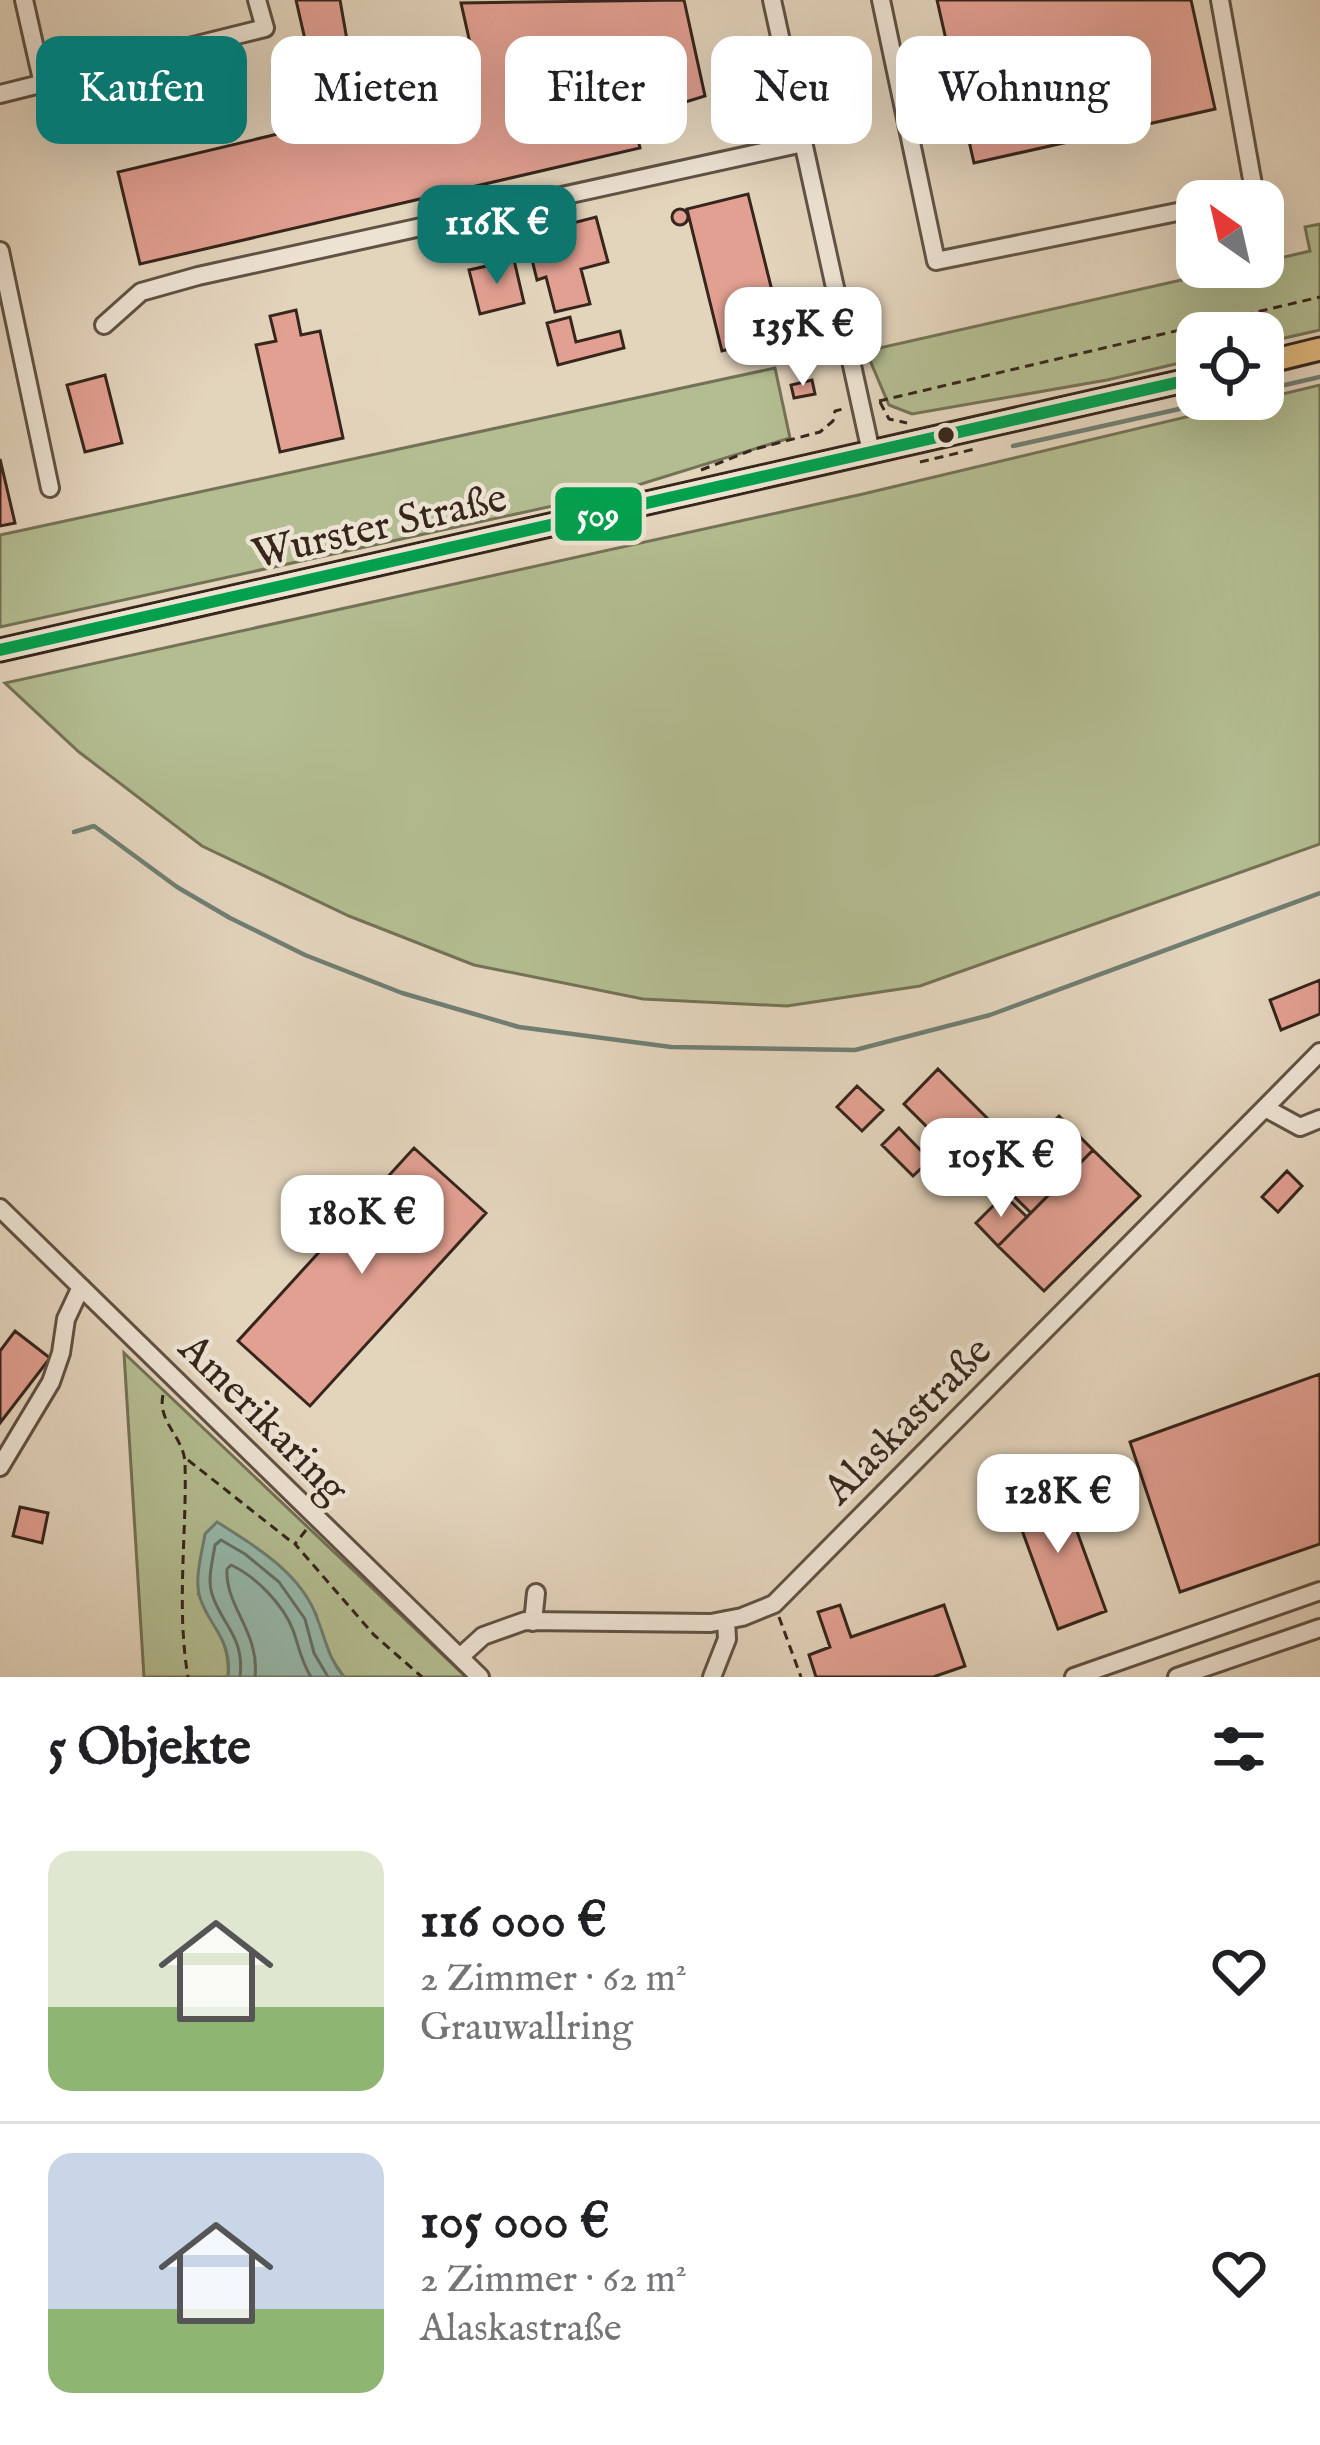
<!DOCTYPE html>
<html lang="de">
<head>
<meta charset="utf-8">
<style>
  body { margin:0; font-family:"IM FELL English",serif; background:#f6f6f6; color:#202124; height:100vh; display:flex; flex-direction:column; font-size:45px; white-space:nowrap }
  * { box-sizing:border-box; margin:0 }
  p { font-size:39px; color:#757577 }
  .icon { flex:none; width:66px; height:66px; fill:none; stroke:currentColor; stroke-width:2; stroke-linecap:round; stroke-linejoin:round }
  .map { position:relative; height:1677px; overflow:hidden }
  .sheet { display:flex; flex-direction:column; background:#fff; flex:1 }
  .sheet>* { flex:none }
  .guide { position:absolute; left:36px; top:36px; width:1248px; height:108px; display:flex; gap:24px }
  .needle { width:78px; rotate:326deg }
  .controls { position:absolute; left:1176px; top:180px; display:grid; gap:24px }
  .controls a { display:grid; place-items:center; width:108px; height:108px; border-radius:24px; background:#fff; box-shadow:0 12px 48px #0002; font-size:60px }
  .price { position:absolute; translate:-50% -102px; padding:0 27px; border-radius:24px; background:#fff; color:#222; font-size:39px; line-height:78px; filter:drop-shadow(0 3px 6px #0008) }
  .price::after { content:''; position:absolute; left:50%; top:72px; width:36px; height:27px; margin-left:-18px; background:inherit; clip-path:polygon(0 0,100% 0,50% 100%) }
  .price.current { background:#0f766e; color:#fff }
  ul { padding:0; list-style:none }
  li { display:flex; align-items:center; gap:36px; height:300px; padding:0 48px }
  li+li { border-top:3px solid #e0e0e0 }
  li span { display:grid; place-items:center; flex:none; width:336px; height:240px; border-radius:24px; color:#555 }
  li>.icon { margin-inline-start:auto }
  span .icon { width:144px; height:144px; fill:#fffc; stroke-width:1 }
  li b { font-size:51px }
  h2 { display:flex; justify-content:space-between; align-items:center; height:144px; padding:0 48px; font-size:51px }
  .chip { padding:0 42px; border-radius:24px; background:#fff; box-shadow:0 12px 48px #0002; font-size:42px; line-height:108px }
  .chip.current { background:#0f766e; color:#fff }
  .map>svg:first-child { display:block }
  .green { fill:#b3bd91; stroke:#747256; stroke-width:3 }
  .water { fill:#96b9ab; stroke:#707e72; stroke-width:3 }
  .lines { fill:none; stroke-linecap:round; stroke-linejoin:round }
  .shore { stroke:#667064; stroke-width:3 }
  .stream { stroke:#707e72; stroke-width:4.5 }
  .building { fill:#e2a092; stroke:#36261c; stroke-width:3 }
  .minor-casing { stroke:#615244; stroke-width:22 }
  .major-casing { stroke:#36261c; stroke-width:27 }
  .path { stroke:#36261c; stroke-width:3; stroke-dasharray:9 6; stroke-linecap:butt }
  .minor { stroke:#ede3d3; stroke-width:16 }
  .major { stroke:#e2ba7e; stroke-width:21 }
  .bus-1-casing { stroke:#ede3d3; stroke-width:21 }
  .bus-1 { stroke:#03a04e; stroke-width:12 }
  .bus-dot { fill:#36261c; stroke:#ede3d3; stroke-width:4.5 }
  .labels { text-anchor:middle; stroke-width:9; stroke-linejoin:round; paint-order:stroke }
  .street-label { font-size:42px; fill:#36261c; stroke:#ede3d3 }
  .line-badge { stroke:#ede3d3; stroke-width:4.5 }
  .badge-label { font-size:33px; text-anchor:middle; font-weight:bold; fill:#fff }
</style>
</head>
<body>
<div class="map">
<svg width="1320" height="1677" viewBox="0 0 1320 1677">
  <rect width="100%" height="100%" fill="#e3d4bc"/>
  <filter id="stains"><feTurbulence type="fractalNoise" baseFrequency=".00167" numOctaves="4"/><feColorMatrix values="0 0 0 0 .2 0 0 0 0 .09 0 0 0 0 .02 0 0 0 .5 -.17"/></filter>
  <radialGradient id="worn" r=".72"><stop offset=".6" stop-color="#630" stop-opacity="0"/><stop offset="1" stop-color="#630" stop-opacity=".3"/></radialGradient>
  <!-- green -->
  <path class="green" d="M1320,224V330L1263,343V333H1197V359L1107,380L912,414L889,405L866,351L1239,267H1263V262L1310,251L1305,227Z
    M775,368L790,438L612,493L0,627V535Z
    M1320,385V844L920,986L787,1006L643,999L474,965L349,916L202,846L79,752L5,683L863,494Z
    M124,1353L466,1677H344L325,1649L316,1614L199,1595C214,1620 231,1646 228,1677H144Z"/>
  <!-- water -->
  <path class="water" d="M217,1522C254,1545 302,1574 317,1618C326,1640 328,1658 344,1677H228C233,1637 205,1623 199,1594C195,1576 202,1552 205,1534Z"/>
  <g class="lines">
    <!-- shore -->
    <path class="shore" d="M240,1677C245,1636 221,1624 212,1594C207,1580 213,1559 215,1545L221,1540L245,1554L279,1582L305,1619L314,1653L328,1677
      M255,1677C260,1632 225,1607 227,1569L231,1565C255,1576 283,1604 293,1630C299,1647 301,1661 311,1677"/>
    <!-- stream -->
    <path class="stream" d="M1263,390L1320,377
      M1013,446L1224,399
      M74,832L94,826L177,887L230,918L305,955L402,993L519,1027L671,1047L855,1050L990,1015L1320,893"/>
  </g>
  <!-- building -->
  <path class="building" d="M296,0H340L354,80L472,52L461,3L684,0L705,96L682,103L668,126L646,131L645,125L635,127L640,148L140,264L118,172L324,123Z
    M937,0H1191L1215,109L974,163Z
    M748,194L783,335L722,351L687,209Z
    M672 217a8 8 0 1 1 16 0a8 8 0 1 1-16 0Z
    M596,217L608,262L581,269L590,304L555,312L546,277L537,280L526,235Z
    M514,260L524,303L480,314L469,270Z
    M296,310L301,335L320,331L343,438L280,452L256,345L276,341L270,316Z
    M570,317L576,342L620,331L624,348L558,365L547,323Z
    M105,375L122,443L85,452L67,385Z
    M812,380L815,394L794,398L791,385Z
    M0,459L15,523L0,526Z
    M1320,980V1014L1281,1030L1270,1000Z
    M938,1069L1001,1132L966,1166L904,1104Z
    M857,1086L883,1110L862,1131L837,1107Z
    M1059,1116L1093,1150L1031,1213L996,1179Z
    M899,1128L930,1160L913,1176L882,1145Z
    M414,1148L486,1213L310,1406L238,1341Z
    M1093,1150L1140,1196L1044,1291L998,1246Z
    M1287,1171L1302,1186L1278,1212L1262,1197Z
    M1004,1195L1027,1217L998,1246L976,1223Z
    M15,1331L50,1358L0,1423V1351Z
    M1320,1374V1544L1180,1592L1130,1442Z
    M1059,1482L1106,1611L1058,1629L1011,1500Z
    M20,1507L48,1513L42,1543L13,1536Z
    M840,1605L851,1637L944,1605L965,1666L933,1677H816L809,1655L830,1647L818,1612Z"/>
  <g class="lines">
    <!-- minor casing -->
    <g class="minor-casing">
      <path id="minor" d="M24,0L43,84
        M772,0L871,452
        M881,0L936,261L1197,208
        M1220,0L1255,196L1229,201
        M0,94L265,28L257,0
        M0,251L50,488
        M104,325L141,292L198,276L803,143
        M1265,1108L1300,1127L1320,1119
        M0,1208L480,1677
        M0,1467L51,1382L61,1353L66,1319L81,1287
        M533,1622L536,1593
        M460,1657L483,1636L525,1621L711,1623L742,1617L774,1604L1320,1052
        M712,1677L727,1639L726,1620
        M1074,1677L1320,1591
        M1177,1677L1320,1628"/>
    </g>
    <!-- major casing -->
    <g class="major-casing">
      <path id="major" d="M1263,363L1320,349
        M0,650L1197,378"/>
    </g>
    <!-- path -->
    <path class="path" d="M879,401L1320,297
      M880,402L889,419L907,423
      M920,462L975,449
      M701,470L755,449L820,432L833,421L835,411L847,408
      M163,1395C157,1422 184,1437 185,1463C187,1534 176,1606 188,1677
      M188,1460L293,1543
      M306,1530L295,1544L374,1635L422,1677
      M779,1617L801,1677"/>
    <!-- minor -->
    <use href="#minor" class="minor"/>
    <!-- major -->
    <use href="#major" class="major"/>
    <!-- bus-1 casing -->
    <g class="bus-1-casing">
      <path id="bus-1" d="M0,650L1197,378"/>
    </g>
    <!-- bus-1 -->
    <use href="#bus-1" class="bus-1"/>
  </g>
  <!-- markers -->
  <circle class="bus-dot" cx="946" cy="435" r="10"/>
  <g class="labels">
    <!-- street labels -->
    <g class="street-label">
      <text transform="translate(379 524) rotate(-13)" y="15">Wurster Straße</text>
      <text transform="translate(265 1417) rotate(45)" y="15">Amerikaring</text>
      <text transform="translate(906 1419) rotate(-45)" y="15">Alaskastraße</text>
    </g>
  </g>
  <rect class="line-badge" x="553" y="485" width="91" height="58" rx="12" fill="#03a04e"/>
  <g class="badge-label">
    <text x="598" y="526">509</text>
  </g>
  <rect width="100%" height="100%" filter="url(#stains)"/>
  <rect width="100%" height="100%" fill="url(#worn)"/>
</svg>
<div class="controls">
<a><svg class="needle" viewBox="-14 -14 28 28"><path d="M0-13l5 13h-10z" fill="#e53935"/><path d="M0 13l5-13h-10z" fill="#757577"/></svg></a>
<a><svg class="icon" aria-label="locate" viewBox="0 0 24 24"><circle cx="12" cy="12" r="6"/><path d="M12 2v4M12 18v4M2 12h4M18 12h4"/></svg></a>
</div>
<b class="price current" style="left:497px;top:287px">116K €</b>
<b class="price" style="left:803px;top:389px">135K €</b>
<b class="price" style="left:1001px;top:1220px">105K €</b>
<b class="price" style="left:362px;top:1277px">180K €</b>
<b class="price" style="left:1058px;top:1556px">128K €</b>
<div class="guide">
<a class="chip current">Kaufen</a>
<a class="chip">Mieten</a>
<a class="chip">Filter</a>
<a class="chip">Neu</a>
<a class="chip">Wohnung</a>
</div>
</div>
<section class="sheet">
<h2>5 Objekte<svg class="icon" aria-label="filters" viewBox="0 0 24 24"><path d="M4 7h16M4 17h16"/><circle cx="9" cy="7" r="2"/><circle cx="15" cy="17" r="2"/></svg></h2>
<ul>
<li><span style="background:linear-gradient(#dfe7d0 65%,#8fb573 0)"><svg class="icon" aria-label="home" viewBox="0 0 24 24"><path d="M3 11l9-7 9 7M6 9v11h12V9"/></svg></span><div><b>116 000 €</b><p>2 Zimmer · 62 m²</p><p>Grauwallring</p></div><svg class="icon" aria-label="heart" viewBox="0 0 24 24"><path d="M12 20l-8-8c-3-5 5-10 8-4 3-6 11-1 8 4z"/></svg></li>
<li><span style="background:linear-gradient(#c9d6e8 65%,#8fb573 0)"><svg class="icon" aria-label="home" viewBox="0 0 24 24"><path d="M3 11l9-7 9 7M6 9v11h12V9"/></svg></span><div><b>105 000 €</b><p>2 Zimmer · 62 m²</p><p>Alaskastraße</p></div><svg class="icon" aria-label="heart" viewBox="0 0 24 24"><path d="M12 20l-8-8c-3-5 5-10 8-4 3-6 11-1 8 4z"/></svg></li>
</ul>
</section>
</body>
</html>
